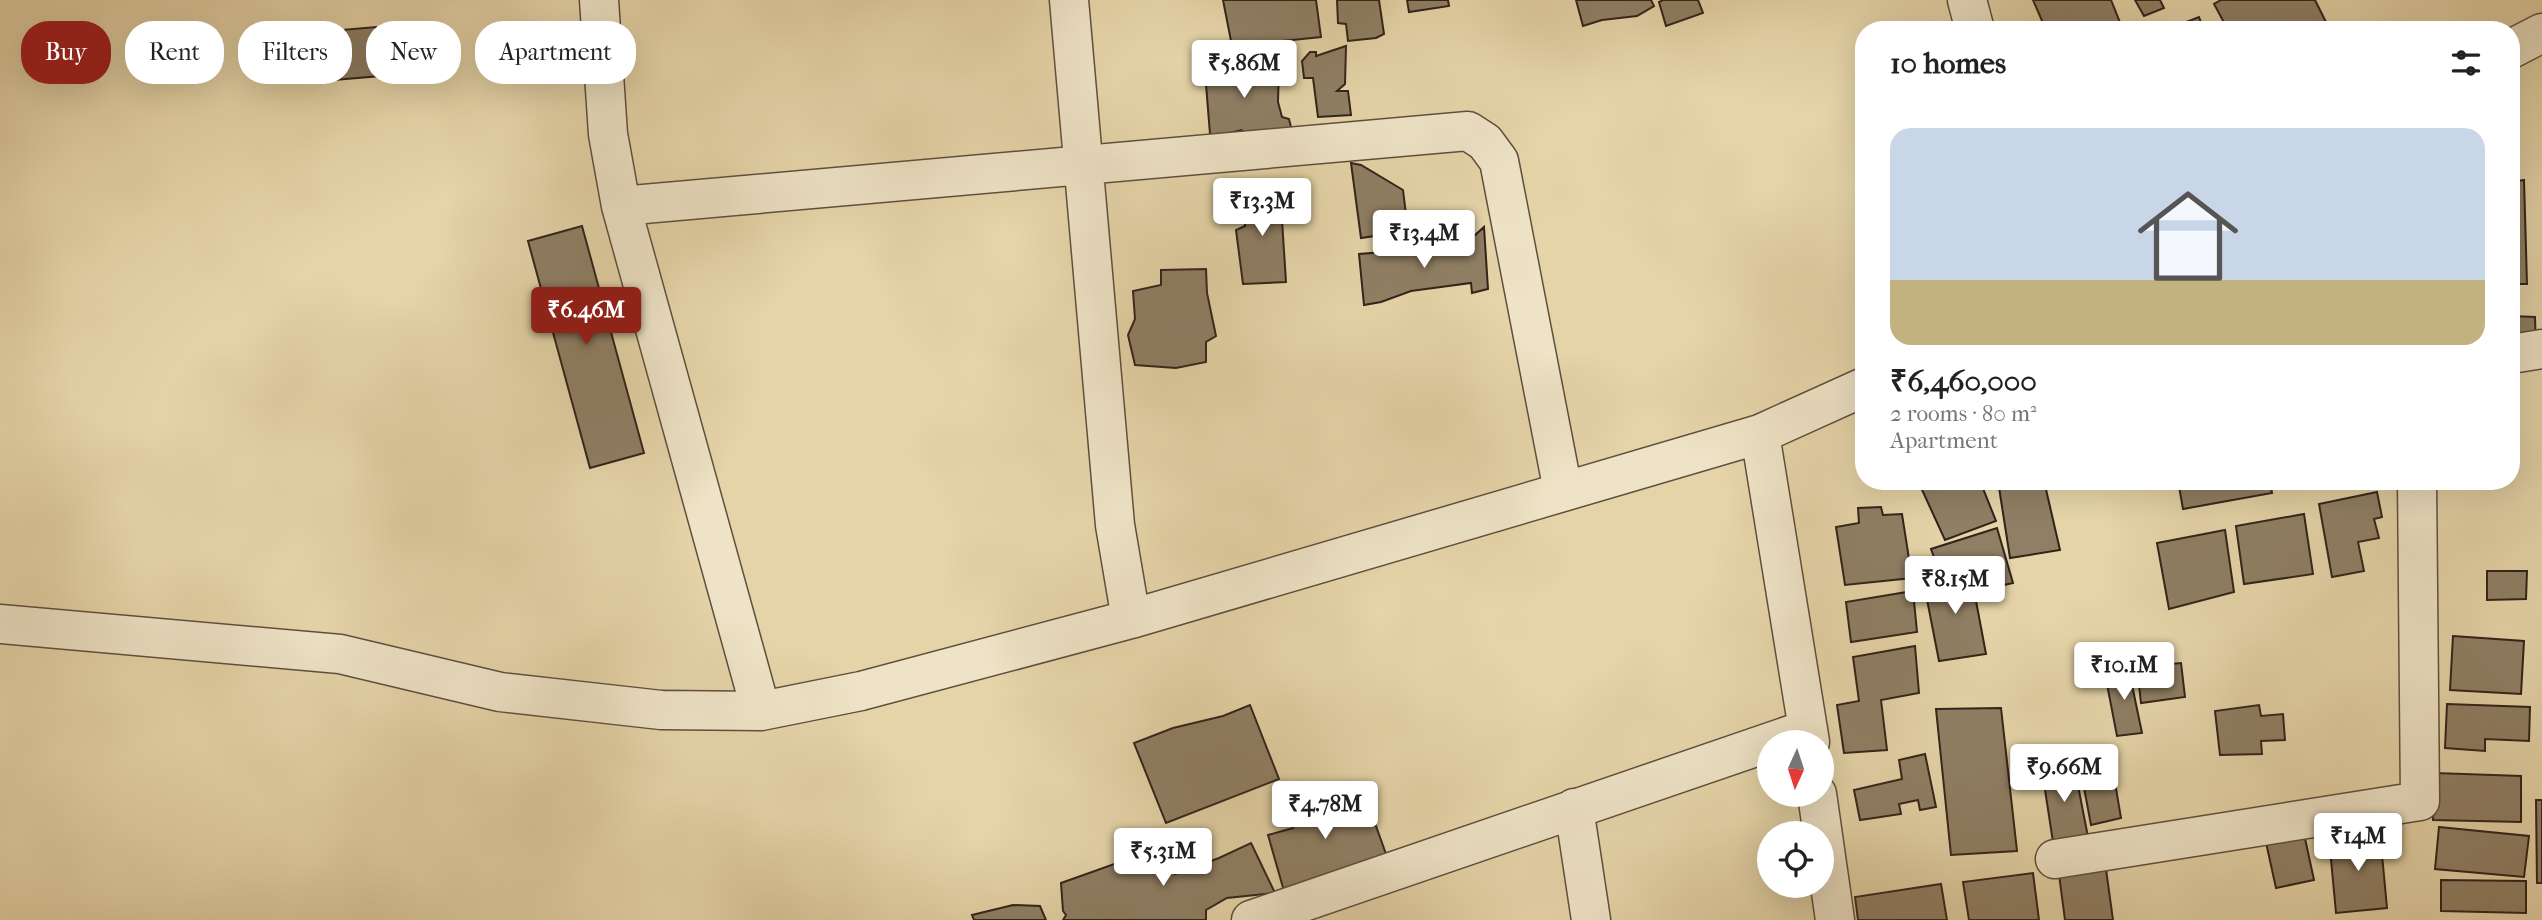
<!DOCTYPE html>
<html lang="en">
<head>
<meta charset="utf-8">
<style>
  body { margin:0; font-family:"IM FELL French Canon",serif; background:#f2f2f2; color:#222; height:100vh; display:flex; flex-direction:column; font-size:26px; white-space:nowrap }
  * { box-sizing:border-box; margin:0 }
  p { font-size:23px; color:#767676 }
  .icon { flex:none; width:38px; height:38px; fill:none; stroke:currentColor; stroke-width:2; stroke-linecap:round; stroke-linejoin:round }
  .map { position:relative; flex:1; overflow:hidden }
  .details { position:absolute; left:1855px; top:21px; width:665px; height:469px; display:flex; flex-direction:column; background:#fff; border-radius:28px; box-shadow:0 7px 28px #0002 }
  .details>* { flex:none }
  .hud { position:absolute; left:21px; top:21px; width:665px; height:63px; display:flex; gap:14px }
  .needle { width:46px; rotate:183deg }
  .buttons { position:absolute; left:1757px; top:730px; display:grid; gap:14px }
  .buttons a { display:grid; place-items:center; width:77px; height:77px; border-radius:50%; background:#fff; box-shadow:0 7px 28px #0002; font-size:35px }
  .price { position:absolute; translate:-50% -60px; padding:0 16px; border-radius:7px; background:#fff; color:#222; font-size:23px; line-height:46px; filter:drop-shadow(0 2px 4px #0008) }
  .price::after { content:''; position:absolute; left:50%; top:42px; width:21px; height:16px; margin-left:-10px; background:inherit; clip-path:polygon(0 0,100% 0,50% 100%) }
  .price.on { background:#8f2418; color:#fff }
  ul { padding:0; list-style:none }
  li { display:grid; align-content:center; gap:14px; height:371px; padding:0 35px }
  li span { display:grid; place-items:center; height:217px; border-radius:21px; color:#555 }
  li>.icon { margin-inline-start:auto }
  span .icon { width:126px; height:126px; fill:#fffc; stroke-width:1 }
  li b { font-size:30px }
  h2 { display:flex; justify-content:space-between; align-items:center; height:84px; padding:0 35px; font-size:30px }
  .chip { padding:0 24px; border-radius:28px; background:#fff; box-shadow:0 7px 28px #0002; font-size:24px; line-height:63px }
  .chip.on { background:#8f2418; color:#fff }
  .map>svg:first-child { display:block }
  .building { fill:#8f7f64; stroke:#32231b; stroke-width:2 }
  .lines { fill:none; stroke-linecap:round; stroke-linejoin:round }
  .minor-casing { stroke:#5f4f3e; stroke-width:41 }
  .minor { stroke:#eee3c6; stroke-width:38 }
</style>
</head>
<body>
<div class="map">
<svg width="2542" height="920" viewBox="0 0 2542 920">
  <rect width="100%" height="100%" fill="#e5d4a8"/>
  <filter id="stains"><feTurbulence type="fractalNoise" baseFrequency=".00286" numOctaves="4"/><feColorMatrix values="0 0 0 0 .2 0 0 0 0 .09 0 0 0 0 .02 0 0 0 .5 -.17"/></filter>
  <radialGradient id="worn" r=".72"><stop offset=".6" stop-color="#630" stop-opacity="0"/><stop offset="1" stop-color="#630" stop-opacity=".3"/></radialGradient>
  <!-- building -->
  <path class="building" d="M1223,0H1316L1321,37L1232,46Z
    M1337,0H1379L1384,34L1376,38L1348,41L1346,24L1338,23Z
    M1407,0H1448L1449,6L1409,12Z
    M1576,0H1651L1654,6L1637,16L1602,20L1583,26Z
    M1663,0H1698L1703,13L1666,26L1659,2Z
    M2033,0H2111L2123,30H2046Z
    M2135,0H2160L2164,8L2144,16Z
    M2221,0H2315L2330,30H2228L2214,4Z
    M2199,17L2204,30H2166Z
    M376,27L380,76L300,83L296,34Z
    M1346,46L1345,84L1337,91H1348L1351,115L1318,117L1313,78H1304L1302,61L1310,52H1316V56Z
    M1214,59L1243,62L1242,70L1279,67L1278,102L1282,117L1289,119L1292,131L1250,135L1241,130L1223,135L1210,134L1205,72Z
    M1351,163L1361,165L1403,190L1408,231L1361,238Z
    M2524,180L2527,284H2511V182Z
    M1244,188L1280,189L1286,282L1243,284L1236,230L1245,226Z
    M582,226L644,453L590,468L528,241Z
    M1484,227L1488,289L1472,293L1471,283L1411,291L1381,302L1364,305L1359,254L1463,246Z
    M1206,269L1207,293L1216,336L1206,342V362L1176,368L1135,365L1128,335L1135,319L1133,291L1161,285V270Z
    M2511,316L2535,317L2536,349L2511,352Z
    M1918,481H1980L1996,521L1945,540Z
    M1998,481H2066L2045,485L2060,550L2010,558Z
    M2178,481H2270L2272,493L2183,509Z
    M2377,492L2382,517L2374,519L2379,538L2358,542L2364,571L2332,577L2319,504Z
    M1881,507L1883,515L1902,514L1912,578L1845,585L1836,527L1859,523L1858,508Z
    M2304,514L2313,574L2244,584L2236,526Z
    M1997,528L2013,583L1977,591L1972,566L1940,574L1931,549Z
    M2225,530L2234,592L2169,609L2157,543Z
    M1970,569L1986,654L1939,661L1923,579Z
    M2487,571H2527L2526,599L2487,600Z
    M1913,591L1917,632L1851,642L1846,602Z
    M2453,636L2524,641L2521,694L2450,690Z
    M1915,646L1919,693L1881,700L1887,750L1844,753L1837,705L1859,701L1853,657Z
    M2127,661L2142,733L2117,736L2106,679L2117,677L2114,664Z
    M2181,663L2185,697L2141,703L2137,667Z
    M2447,704L2530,707L2529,741L2485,739V751L2445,748Z
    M1250,705L1279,779L1166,823L1134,743L1173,728L1223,716Z
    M2259,705L2261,716L2283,714L2285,740L2261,741L2262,754L2220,755L2215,711Z
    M2001,708L2017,851L1951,855L1936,709Z
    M2110,753L2121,818L2091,825L2079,761Z
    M1925,754L1936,807L1920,810L1918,800L1899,804L1901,814L1860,820L1854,790L1902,779L1899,760Z
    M2074,765L2088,837L2053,842L2042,770Z
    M2435,773L2521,776V822L2433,820Z
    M1363,790L1386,854L1286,898L1268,835L1293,828L1284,804L1311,796L1313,806Z
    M2536,800H2542V883H2537Z
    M2439,827L2529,836L2524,877L2435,869Z
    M2303,829L2314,880L2276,888L2265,838Z
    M2380,833L2387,908L2336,913L2329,838Z
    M1251,843L1275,893L1227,898L1206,910V920H1063L1066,915L1063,911L1061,883L1165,846L1175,874L1219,858Z
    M2105,862L2113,920H2065L2058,867Z
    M2033,873L2039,920H1969L1963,882Z
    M2441,880L2526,881V913L2441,911Z
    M1941,884L1947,920H1858L1855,897Z
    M1013,905L1040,906L1046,920H974L972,915Z"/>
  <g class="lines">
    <!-- minor casing -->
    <g class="minor-casing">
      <path id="minor" d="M599,0L608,134L621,206L1468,131L1485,142L1499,161L1563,491
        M1069,0L1115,525L1131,619
        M1967,0L1975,30
        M2511,49L2542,33
        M621,206L761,711
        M2511,354L2542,349
        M1760,434L1810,742
        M0,624L340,654L500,692L661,710L761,711L861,691L1131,619L1760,434L1864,387
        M1817,794L1835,920
        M1574,808L1591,920
        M2055,859L2420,801L2417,481
        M1251,920L1808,729"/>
    </g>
    <!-- minor -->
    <use href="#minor" class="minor"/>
  </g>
  <rect width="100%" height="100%" filter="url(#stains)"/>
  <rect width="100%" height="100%" fill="url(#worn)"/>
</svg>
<div class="buttons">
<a><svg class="needle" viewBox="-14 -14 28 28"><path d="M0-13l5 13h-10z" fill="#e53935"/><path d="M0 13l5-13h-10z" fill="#767676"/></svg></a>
<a><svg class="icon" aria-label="locate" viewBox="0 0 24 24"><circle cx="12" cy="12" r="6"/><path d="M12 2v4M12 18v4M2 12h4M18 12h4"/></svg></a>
</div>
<b class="price" style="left:1244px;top:100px">₹5.86M</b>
<b class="price" style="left:1262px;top:238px">₹13.3M</b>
<b class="price" style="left:1424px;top:270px">₹13.4M</b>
<b class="price on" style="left:586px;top:347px">₹6.46M</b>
<b class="price" style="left:1955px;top:616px">₹8.15M</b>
<b class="price" style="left:2124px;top:702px">₹10.1M</b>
<b class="price" style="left:2064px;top:804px">₹9.66M</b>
<b class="price" style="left:1325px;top:841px">₹4.78M</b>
<b class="price" style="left:2358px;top:873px">₹14M</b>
<b class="price" style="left:1163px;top:888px">₹5.31M</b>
<div class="hud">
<a class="chip on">Buy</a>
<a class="chip">Rent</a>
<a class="chip">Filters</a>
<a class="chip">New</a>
<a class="chip">Apartment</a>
</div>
<section class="details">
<h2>10 homes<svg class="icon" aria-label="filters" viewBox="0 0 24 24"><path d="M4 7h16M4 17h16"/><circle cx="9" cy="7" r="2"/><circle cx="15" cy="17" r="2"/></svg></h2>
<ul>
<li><span style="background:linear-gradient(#c9d6e8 70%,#c2b280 0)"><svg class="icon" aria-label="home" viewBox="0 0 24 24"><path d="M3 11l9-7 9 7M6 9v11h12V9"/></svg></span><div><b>₹6,460,000</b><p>2 rooms · 80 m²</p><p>Apartment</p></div></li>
</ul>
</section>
</div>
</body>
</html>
